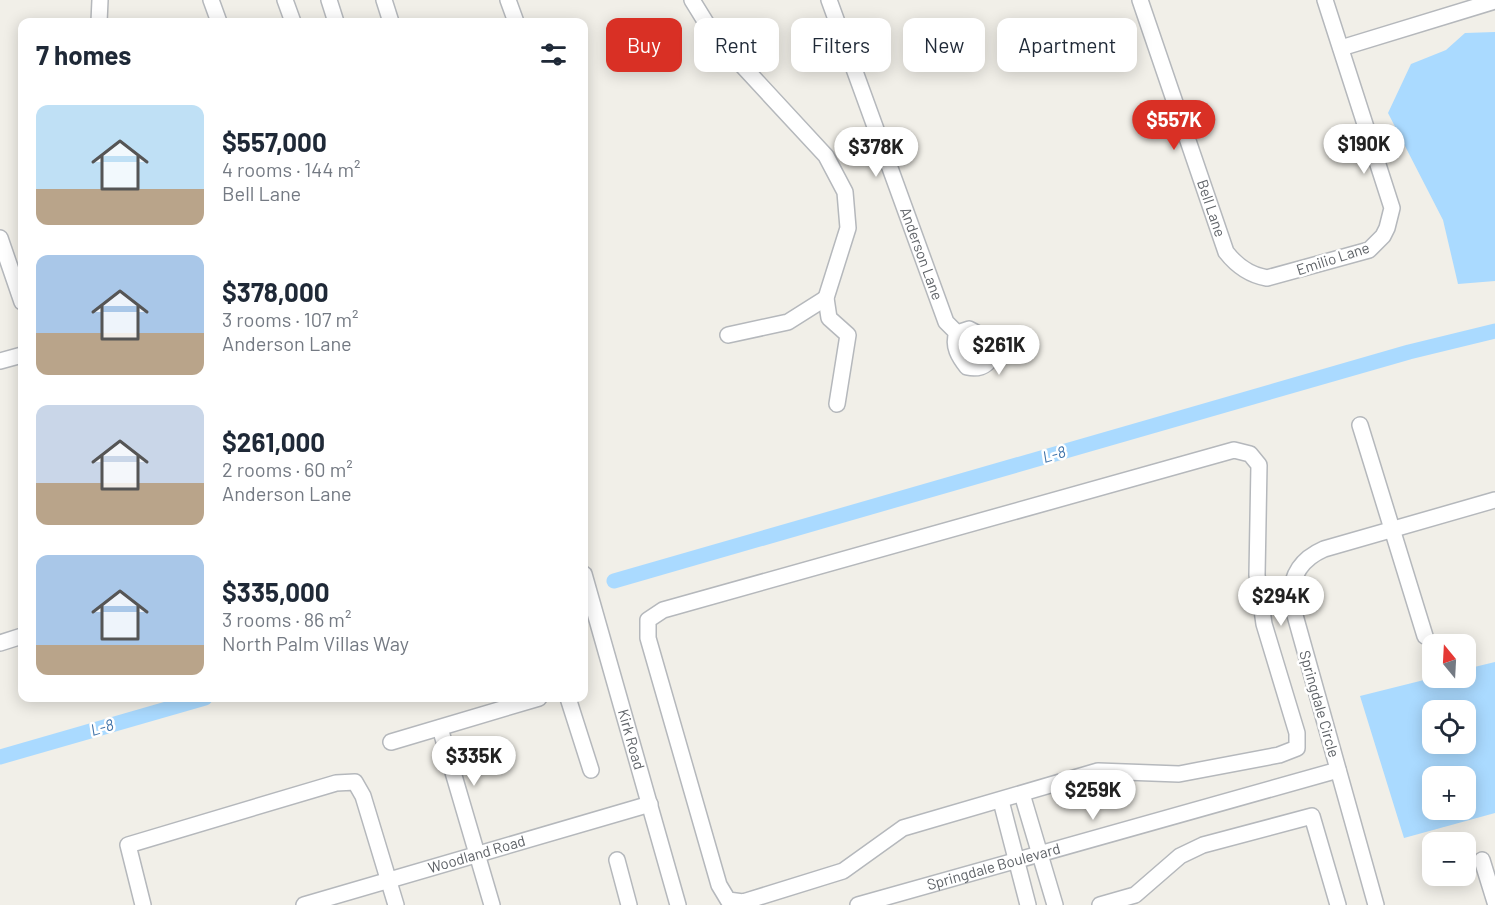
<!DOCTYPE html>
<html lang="en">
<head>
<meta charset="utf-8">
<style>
  body { margin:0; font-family:Barlow,sans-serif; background:#f6f6f7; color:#1f2937; height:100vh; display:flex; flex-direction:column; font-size:22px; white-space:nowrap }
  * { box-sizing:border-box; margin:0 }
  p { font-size:20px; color:#747a83 }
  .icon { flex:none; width:33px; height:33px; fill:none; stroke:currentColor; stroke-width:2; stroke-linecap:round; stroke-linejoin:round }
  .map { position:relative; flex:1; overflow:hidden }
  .drawer { position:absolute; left:18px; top:18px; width:570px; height:684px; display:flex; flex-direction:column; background:#fff; border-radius:12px; box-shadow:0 3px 15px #0003 }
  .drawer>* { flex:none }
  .guide { position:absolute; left:606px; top:18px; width:570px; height:54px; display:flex; gap:12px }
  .needle { width:39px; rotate:342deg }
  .fabs { position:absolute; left:1422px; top:634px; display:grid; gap:12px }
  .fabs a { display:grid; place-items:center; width:54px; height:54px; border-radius:12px; background:#fff; box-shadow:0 3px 15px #0003; font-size:30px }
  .price { position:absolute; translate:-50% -51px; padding:0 14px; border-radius:21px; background:#fff; color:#222; font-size:20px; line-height:39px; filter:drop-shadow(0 2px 3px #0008) }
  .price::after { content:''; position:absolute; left:50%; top:36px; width:18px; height:14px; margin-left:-9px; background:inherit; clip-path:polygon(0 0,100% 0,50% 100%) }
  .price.active { background:#d93025; color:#fff }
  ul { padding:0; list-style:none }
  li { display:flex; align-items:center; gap:18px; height:150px; padding:0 18px }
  li span { display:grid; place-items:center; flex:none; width:168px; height:120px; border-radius:12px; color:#555 }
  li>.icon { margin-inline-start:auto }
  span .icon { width:72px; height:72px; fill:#fffc; stroke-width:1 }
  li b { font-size:26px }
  h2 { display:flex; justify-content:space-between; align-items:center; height:72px; padding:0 18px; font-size:26px }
  .pill { padding:0 21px; border-radius:12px; background:#fff; box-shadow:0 3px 15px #0003; font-size:21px; line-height:54px }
  .pill.active { background:#d93025; color:#fff }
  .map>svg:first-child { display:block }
  .water { fill:#aadaff; fill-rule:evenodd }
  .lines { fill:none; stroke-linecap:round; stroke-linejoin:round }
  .canal { stroke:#aadaff; stroke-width:15 }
  .minor-casing { stroke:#b5b8bc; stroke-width:18 }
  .minor { stroke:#fff; stroke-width:15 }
  .labels { text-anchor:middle; stroke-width:5; stroke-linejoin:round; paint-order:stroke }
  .street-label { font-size:15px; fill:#5f6368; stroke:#fff }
  .water-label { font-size:16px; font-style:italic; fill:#4174aa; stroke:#fff }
</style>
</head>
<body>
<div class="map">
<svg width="1495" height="905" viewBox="0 0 1495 905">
  <rect width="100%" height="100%" fill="#f1efe8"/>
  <!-- water -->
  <path class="water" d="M1495,32V281L1458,284L1443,220L1388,113L1411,64L1446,50L1465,33Z
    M1495,662V813L1404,838L1360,696L1432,678H1466V669ZM1432,711H1466V744H1432ZM1432,777H1466V810H1432Z"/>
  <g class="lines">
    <!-- canal -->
    <path class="canal" d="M614,581L1409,352L1495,331
      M0,757L205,698"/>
    <!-- minor casing -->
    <g class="minor-casing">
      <g id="minor">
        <path d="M211,0L219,22"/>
        <path d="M285,0L293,22"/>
        <path d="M329,0L336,22"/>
        <path d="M384,0L391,22"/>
        <path d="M508,0L516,22"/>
        <path d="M692,0L713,34L826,156L845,192L848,228L826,298L829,318L848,335L837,404"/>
        <path id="s1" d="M829,0L946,322L957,333"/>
        <path id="s2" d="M1140,0L1226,252C1237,266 1249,275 1267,278L1369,250L1383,236L1387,228L1392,208L1325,0"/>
        <path d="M99,22L100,0"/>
        <path d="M1341,48L1495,1"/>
        <path d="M0,238L22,302"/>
        <path d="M969,329C982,335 992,343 991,358C986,367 977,369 967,367C959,357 952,346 957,333Z"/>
        <path d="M728,335L788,322L826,298"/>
        <path d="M0,361L22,355"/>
        <path d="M1360,425L1425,636"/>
        <path d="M1234,450L1250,454L1259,465L1257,575L1264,624L1297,733V748L1279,755L1179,774L1098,771L903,828L843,871L743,902L728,900L719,885L648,638V620L663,610Z"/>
        <path id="s3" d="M584,574L678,905"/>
        <path d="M0,643L22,636"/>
        <path d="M568,698L591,770"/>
        <path d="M440,728L492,905"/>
        <path d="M391,742L539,698"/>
        <path d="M1022,794L1055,905"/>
        <path d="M1001,801L1028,905"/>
        <path d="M617,860L629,905"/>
        <path d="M1482,860L1495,902"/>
        <path d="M143,905L128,845L336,783L355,782L363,796L396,905"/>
        <path id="s4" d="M304,905L650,804"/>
        <path id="s5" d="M858,905L1338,770"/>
        <path d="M1100,905L1135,895L1180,856L1203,845L1312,816L1338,905"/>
        <path d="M1376,905L1291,601C1290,576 1301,559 1324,549L1495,500"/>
      </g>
    </g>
    <!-- minor -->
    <use href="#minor" class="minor"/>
  </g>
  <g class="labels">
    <!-- street labels -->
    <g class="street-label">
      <text dy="5" stroke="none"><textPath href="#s2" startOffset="220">Bell Lane</textPath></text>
      <text dy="5" stroke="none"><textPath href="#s1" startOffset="270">Anderson Lane</textPath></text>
      <text transform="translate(1333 259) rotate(-18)" y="5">Emilio Lane</text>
      <text transform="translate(1319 704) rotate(74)" y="5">Springdale Circle</text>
      <text dy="5" stroke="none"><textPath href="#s3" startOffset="172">Kirk Road</textPath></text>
      <text dy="5" stroke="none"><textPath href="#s4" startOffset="180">Woodland Road</textPath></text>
      <text dy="5" stroke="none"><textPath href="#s5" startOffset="141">Springdale Boulevard</textPath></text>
    </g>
    <!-- water labels -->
    <g class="water-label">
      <text transform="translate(1054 454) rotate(-16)" y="6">L-8</text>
      <text transform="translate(102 727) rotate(-16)" y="6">L-8</text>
    </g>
  </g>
</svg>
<div class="fabs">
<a><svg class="needle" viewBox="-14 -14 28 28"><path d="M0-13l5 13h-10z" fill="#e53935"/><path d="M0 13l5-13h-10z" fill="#747a83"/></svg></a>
<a><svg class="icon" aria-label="locate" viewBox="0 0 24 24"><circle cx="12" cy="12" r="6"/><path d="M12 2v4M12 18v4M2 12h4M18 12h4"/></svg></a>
<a>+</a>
<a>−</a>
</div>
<b class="price active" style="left:1174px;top:151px">$557K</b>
<b class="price" style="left:1364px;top:175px">$190K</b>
<b class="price" style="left:876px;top:178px">$378K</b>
<b class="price" style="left:999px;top:376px">$261K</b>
<b class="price" style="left:1281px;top:627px">$294K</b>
<b class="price" style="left:474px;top:787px">$335K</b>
<b class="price" style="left:1093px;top:821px">$259K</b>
<div class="guide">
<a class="pill active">Buy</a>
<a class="pill">Rent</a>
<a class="pill">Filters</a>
<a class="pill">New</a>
<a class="pill">Apartment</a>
</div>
<section class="drawer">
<h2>7 homes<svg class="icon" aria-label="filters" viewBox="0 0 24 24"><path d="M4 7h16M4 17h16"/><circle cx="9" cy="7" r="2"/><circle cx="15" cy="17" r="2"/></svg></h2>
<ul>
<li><span style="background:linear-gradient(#bfe0f5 70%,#b9a48a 0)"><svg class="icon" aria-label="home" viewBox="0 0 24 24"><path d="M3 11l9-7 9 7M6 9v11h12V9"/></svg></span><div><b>$557,000</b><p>4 rooms · 144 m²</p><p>Bell Lane</p></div></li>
<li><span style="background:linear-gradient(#a9c7e8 65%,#b9a48a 0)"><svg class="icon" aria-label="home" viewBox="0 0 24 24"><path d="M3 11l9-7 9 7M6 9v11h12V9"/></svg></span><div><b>$378,000</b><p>3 rooms · 107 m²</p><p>Anderson Lane</p></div></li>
<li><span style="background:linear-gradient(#c9d6e8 65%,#b9a48a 0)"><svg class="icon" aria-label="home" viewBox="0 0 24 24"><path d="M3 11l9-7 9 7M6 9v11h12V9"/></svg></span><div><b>$261,000</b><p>2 rooms · 60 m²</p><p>Anderson Lane</p></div></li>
<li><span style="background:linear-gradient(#a9c7e8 75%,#b9a48a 0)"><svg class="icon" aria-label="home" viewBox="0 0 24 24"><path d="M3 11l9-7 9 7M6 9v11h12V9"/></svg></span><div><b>$335,000</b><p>3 rooms · 86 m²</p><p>North Palm Villas Way</p></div></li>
</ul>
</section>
</div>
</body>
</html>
